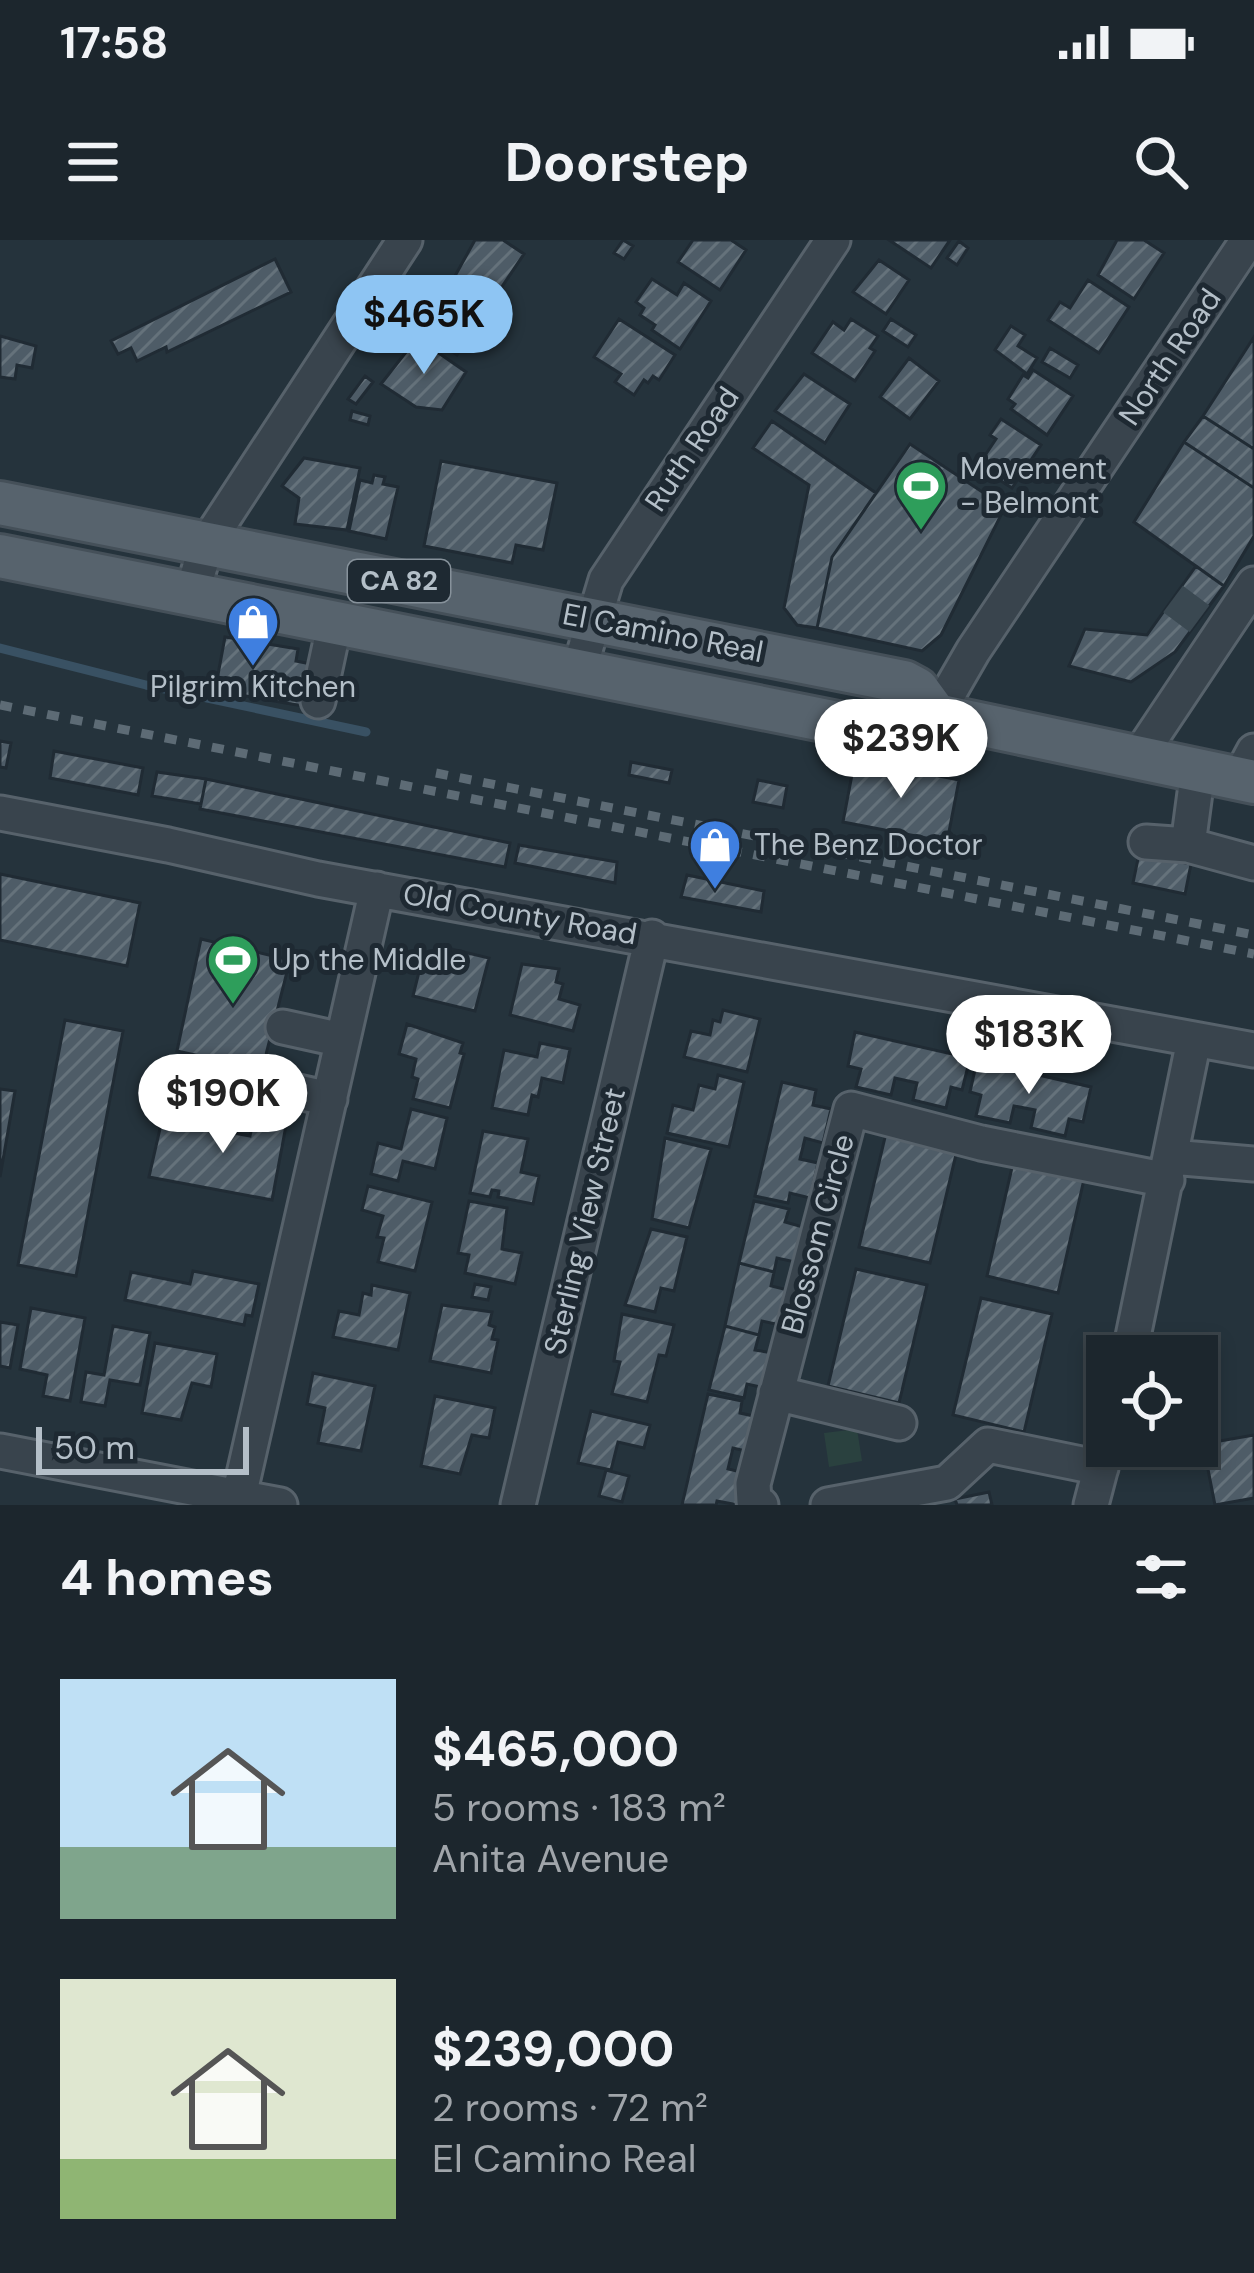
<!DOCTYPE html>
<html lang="en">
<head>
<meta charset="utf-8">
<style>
  body { margin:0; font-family:"DM Sans",sans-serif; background:#293239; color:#f1f3f6; height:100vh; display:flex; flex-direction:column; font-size:45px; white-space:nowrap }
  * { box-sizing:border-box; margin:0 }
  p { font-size:39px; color:#a0a5aa }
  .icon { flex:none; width:66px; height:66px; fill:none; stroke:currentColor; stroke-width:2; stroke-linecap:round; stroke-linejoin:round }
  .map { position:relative; height:1265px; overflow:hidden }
  .panel { display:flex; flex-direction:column; background:#1c262d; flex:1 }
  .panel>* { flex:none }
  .fabs { position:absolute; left:1086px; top:1095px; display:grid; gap:24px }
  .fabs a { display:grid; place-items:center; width:132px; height:132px; border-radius:0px; background:#1c262d; box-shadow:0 6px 18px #0003,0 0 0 3px #3a4349; font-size:60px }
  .scale { position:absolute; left:36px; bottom:30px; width:213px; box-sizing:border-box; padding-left:12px; border:6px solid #b4bfc8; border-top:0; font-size:33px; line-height:42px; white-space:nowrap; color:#b4bfc8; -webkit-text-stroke:9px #1e2932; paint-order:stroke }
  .price { position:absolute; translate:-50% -102px; padding:0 27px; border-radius:42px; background:#fff; color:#222; font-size:39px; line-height:78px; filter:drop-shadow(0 3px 6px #0008) }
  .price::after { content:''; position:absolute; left:50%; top:72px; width:36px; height:27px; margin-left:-18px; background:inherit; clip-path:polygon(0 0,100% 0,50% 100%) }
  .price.on { background:#8ec5f3; color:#111 }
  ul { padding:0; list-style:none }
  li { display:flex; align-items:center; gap:36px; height:300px; padding:0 60px }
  li span { display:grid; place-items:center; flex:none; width:336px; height:240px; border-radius:0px; color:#555 }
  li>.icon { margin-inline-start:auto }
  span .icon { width:144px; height:144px; fill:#fffc; stroke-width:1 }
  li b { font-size:51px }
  h2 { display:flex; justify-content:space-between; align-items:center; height:144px; padding:0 60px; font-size:51px }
  .status { display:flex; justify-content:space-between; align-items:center; height:84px; padding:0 60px; background:#1c262d; direction:ltr }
  .status svg { height:33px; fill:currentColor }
  header { display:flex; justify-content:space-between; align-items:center; height:156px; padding:0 60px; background:#1c262d; font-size:54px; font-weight:700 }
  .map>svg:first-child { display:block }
  .park { fill:#2a413f }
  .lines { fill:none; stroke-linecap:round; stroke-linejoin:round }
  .stream { stroke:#395163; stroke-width:9 }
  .building { fill:url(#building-hatch); stroke:#202b34; stroke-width:3 }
  .minor-tunnel { stroke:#3a4851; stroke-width:33; stroke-dasharray:33 16; stroke-linecap:butt }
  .minor-casing { stroke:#57626b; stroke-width:39 }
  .major-casing { stroke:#455059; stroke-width:48 }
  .minor { stroke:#39444d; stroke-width:33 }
  .major { stroke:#57636d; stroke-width:42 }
  .rail { stroke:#5d6b75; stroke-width:9; stroke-dasharray:12 12; stroke-linecap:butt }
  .labels { text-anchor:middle; stroke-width:10; stroke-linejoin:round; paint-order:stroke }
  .shield { fill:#1e2932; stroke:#87929b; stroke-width:3 }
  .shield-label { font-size:27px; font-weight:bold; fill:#b4bfc8 }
  .street-label { font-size:30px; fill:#b4bfc8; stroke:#1e2932 }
  .poi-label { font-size:30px; fill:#b4bfc8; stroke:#1e2932; text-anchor:start }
</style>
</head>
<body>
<div class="status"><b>17:58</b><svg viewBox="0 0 49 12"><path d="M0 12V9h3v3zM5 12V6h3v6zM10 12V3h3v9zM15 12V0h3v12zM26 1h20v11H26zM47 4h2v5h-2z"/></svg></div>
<header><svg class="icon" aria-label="menu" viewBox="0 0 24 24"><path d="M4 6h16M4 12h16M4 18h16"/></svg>Doorstep<svg class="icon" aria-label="search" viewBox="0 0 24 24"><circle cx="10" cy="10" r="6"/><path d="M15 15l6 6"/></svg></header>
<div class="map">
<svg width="1254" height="1265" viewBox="0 0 1254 1265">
  <defs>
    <pattern id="building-hatch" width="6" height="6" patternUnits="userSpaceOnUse" patternTransform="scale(3)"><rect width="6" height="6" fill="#4e5c67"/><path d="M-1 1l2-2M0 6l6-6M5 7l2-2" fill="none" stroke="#65727b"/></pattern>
  </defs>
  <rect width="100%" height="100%" fill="#25333c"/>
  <!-- park -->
  <path class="park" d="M857,1189L862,1221L829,1227L824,1193Z"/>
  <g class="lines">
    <!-- stream -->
    <path class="stream" d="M0,408L146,445L366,492"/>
  </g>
  <!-- building -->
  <path class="building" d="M475,0H503L524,14L493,60L455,36Z
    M623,0L633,6L624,19L614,13Z
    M693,0H731L746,10L720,50L678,22Z
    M889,0H950L931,28Z
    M1117,0H1144L1164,13L1134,59L1098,35Z
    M959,1L968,8L957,25L947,18Z
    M275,19L291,52L167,112L166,107L137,121L131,108L118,114L111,101Z
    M879,20L909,40L886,74L853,52Z
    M652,39L677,55L684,43L711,61L680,109L652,90L655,85L640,75L644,68L636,62Z
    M1088,40L1129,67L1099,113L1048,80L1060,62L1070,68Z
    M449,41L489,67L457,115L419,90Z
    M619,79L675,115L659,140L653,136L648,143L644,140L634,155L615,142L621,134L594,117Z
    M851,79L878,96L870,108L875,111L855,141L812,113L833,82L844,90Z
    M891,79L916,95L908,107L883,91Z
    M1011,86L1025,95L1018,106L1037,118L1027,134L995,110Z
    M0,96L36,106L32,128L17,125L15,139L0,137Z
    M1254,97V209L1203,176Z
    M417,98L466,132L442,170L416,167L381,144Z
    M1050,108L1078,125L1070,138L1042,122Z
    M909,118L939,141L910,179L880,157Z
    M1033,130L1073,156L1047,195L1011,169L1015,164L1008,159L1023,135L1028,138Z
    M804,134L850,164L825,203L775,171Z
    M365,136L373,142L356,164L348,159Z
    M352,171L370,176L368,185L350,180Z
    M1203,176L1254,209V248L1184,202Z
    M1001,179L1041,205L1012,248L978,226L996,199L990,195Z
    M772,181L876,253L832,317L817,388L797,385L784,368L809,245L753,208Z
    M1184,202L1254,248V296L1224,346L1134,282Z
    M910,204L1005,267L941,395L922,411L817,388L832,317Z
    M304,218L360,228L347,290L295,284L299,258L282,246Z
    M441,221L557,243L543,310L516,305L512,323L424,306Z
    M374,235L385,237L383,244L398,247L386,299L349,291L360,240L372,243Z
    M1196,326L1224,346L1175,412L1131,442L1069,426L1085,389L1147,395Z
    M225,397L298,409L296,421L311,424L303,466L223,452L225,441L217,440Z
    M0,501L11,503L6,528L0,527Z
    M54,511L143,528L138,555L50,538Z
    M855,519L959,540L947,602L843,582Z
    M631,522L672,530L669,543L629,535Z
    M157,532L206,539L201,564L152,556Z
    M206,539L510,603L505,627L200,569Z
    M758,540L787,546L783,568L753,562Z
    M519,605L617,622L615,643L515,623Z
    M1139,614L1191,624L1185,654L1133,643Z
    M0,634L140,663L127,726L0,700Z
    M687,635L764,651L761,672L681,657Z
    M201,699L290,720L262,830L177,811Z
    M447,708L489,718L475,771L413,756L420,728L440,733Z
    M522,724L559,729L556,742L563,744L559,759L580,765L573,791L510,775Z
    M723,770L760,779L747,832L684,817L691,791L710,795L713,780L720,782Z
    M65,780L123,791L76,1036L18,1025Z
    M407,784L463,803L460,813L464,814L450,868L413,859L418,839L412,837L416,819L399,814Z
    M855,792L970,818L962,850L951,847L946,868L913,860L917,843L895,838L891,855L856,847L861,829L848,826Z
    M540,803L570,809L563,843L542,838L538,857L532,855L528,875L492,868L504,810L537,817Z
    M977,821L1091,847L1083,882L1069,879L1065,896L1031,888L1035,870L1014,866L1010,883L976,876L981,855L970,852Z
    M718,835L744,842L729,907L667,893L673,865L693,870L699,845L715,849Z
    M782,842L816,850L813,865L831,869L823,903L805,898L800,919L818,923L810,958L790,953L788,963L755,956Z
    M0,849L15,851L0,937Z
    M256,868L288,875L272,960L149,937L162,880L250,896Z
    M411,869L447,878L435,929L403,921L398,941L371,934L378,903L401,909Z
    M887,889L958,906L930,1023L859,1007Z
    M483,891L528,899L521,932L539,936L533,964L498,957L499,951L492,950L490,957L470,953Z
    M665,898L711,909L689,988L652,979Z
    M1014,919L1085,935L1058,1053L987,1036Z
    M368,946L432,962L415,1031L378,1022L384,998L377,997L383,976L362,970Z
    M469,961L507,968L502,1009L522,1013L515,1044L465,1033L469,1015L458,1013Z
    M754,961L789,969L785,982L803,987L795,1022L777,1018L774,1032L739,1023Z
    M651,989L687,997L674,1051L661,1048L655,1072L625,1065Z
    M739,1023L774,1032L771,1046L788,1050L780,1085L762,1081L759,1095L725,1086Z
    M856,1029L927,1045L899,1163L828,1146Z
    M193,1031L259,1044L252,1076L246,1075L244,1085L125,1060L131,1032L190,1044Z
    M475,1044L491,1047L488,1060L472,1057Z
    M372,1045L410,1053L398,1110L333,1097L339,1071L359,1075L363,1053L371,1055Z
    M981,1058L1052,1074L1024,1192L953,1175Z
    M442,1065L492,1072L489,1085L495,1087L492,1099L498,1100L491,1133L430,1121Z
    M31,1068L85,1078L70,1161L43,1156L47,1135L20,1129Z
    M622,1074L674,1085L666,1116L659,1115L647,1162L612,1154L620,1122L614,1121Z
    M0,1082L18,1085L10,1128L0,1126Z
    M113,1086L150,1093L140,1145L110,1140L105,1166L81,1162L86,1132L104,1135Z
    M725,1086L759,1095L755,1110L773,1113L765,1148L747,1144L744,1158L709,1150Z
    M155,1103L217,1114L211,1147L192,1143L181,1180L142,1173Z
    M313,1133L375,1146L361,1211L318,1203L325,1168L307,1164Z
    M708,1154L742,1161L740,1173L758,1177L750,1212L733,1208L728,1229L745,1233L738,1265L717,1261L716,1265H682Z
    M435,1156L495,1168L489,1198L472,1195L460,1234L421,1226Z
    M591,1171L650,1185L644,1208L618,1202L611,1230L578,1223Z
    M1254,1195V1258L1215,1265L1203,1204Z
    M606,1230L629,1236L622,1262L599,1256Z
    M989,1252L992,1265H957L955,1259Z"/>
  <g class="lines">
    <!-- minor-tunnel -->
    <path class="minor-tunnel" d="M1173,359L1200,379"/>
    <!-- minor casing -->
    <g class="minor-casing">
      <path id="minor" d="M192,353L207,303L405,0
        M579,430L606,340L833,0
        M318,461L335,382
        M936,475L973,411L1248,0
        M1139,516L1254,344
        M1239,539L1254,511
        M0,573L168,605L318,639L1254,810
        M1146,602L1188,605L1254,623
        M1188,605L1198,530
        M283,787L342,800
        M239,839L330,859
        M1171,917L1254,924
        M1129,1116L1194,800
        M776,1153L899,1183
        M0,1211L280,1265
        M237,1265L377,649
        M518,1265L652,697
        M761,1265L754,1261L753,1244L851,869L981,903L1167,940
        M828,1265L947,1243L988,1205L1101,1228
        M1091,1265L1107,1204"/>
    </g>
    <!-- major casing -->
    <g class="major-casing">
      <path id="major" d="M0,263L904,442L917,449L936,475
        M0,316L893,494L910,492L936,475
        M936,475L1254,542"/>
    </g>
    <!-- minor -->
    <use href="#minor" class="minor"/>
    <!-- major -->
    <use href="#major" class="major"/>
    <!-- rail -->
    <path class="rail" d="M0,465L1254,714
      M436,533L1254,695"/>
  </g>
  <!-- icons -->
  <defs>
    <g id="stadium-pin" transform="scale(2.7)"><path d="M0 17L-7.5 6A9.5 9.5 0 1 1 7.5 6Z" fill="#2e9e5b" stroke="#1e2932"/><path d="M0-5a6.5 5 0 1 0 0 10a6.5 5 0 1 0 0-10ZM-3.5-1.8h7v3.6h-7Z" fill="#fff"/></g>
    <g id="shop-pin" transform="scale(2.7)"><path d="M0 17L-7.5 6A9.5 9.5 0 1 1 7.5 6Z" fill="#3f7fe0" stroke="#1e2932"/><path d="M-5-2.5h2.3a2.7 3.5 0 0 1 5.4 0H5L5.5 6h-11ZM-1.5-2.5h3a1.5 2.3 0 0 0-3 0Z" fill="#fff"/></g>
  </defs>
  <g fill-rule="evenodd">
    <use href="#stadium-pin" x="921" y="246"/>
    <use href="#shop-pin" x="253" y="382"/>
    <use href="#shop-pin" x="715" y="605"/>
    <use href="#stadium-pin" x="233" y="720"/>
  </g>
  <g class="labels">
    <!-- shield labels -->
    <rect class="shield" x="348" y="320" width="102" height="42" rx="9"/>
    <g class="shield-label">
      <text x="399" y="350">CA 82</text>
    </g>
    <!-- street labels -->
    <g class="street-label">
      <text transform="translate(1170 117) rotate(-56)" y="10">North Road</text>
      <text transform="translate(692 209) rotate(-56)" y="10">Ruth Road</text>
      <text transform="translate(663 393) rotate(11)" y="10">El Camino Real</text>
      <text transform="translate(520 674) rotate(10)" y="10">Old County Road</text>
      <text transform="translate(585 981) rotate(-77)" y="10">Sterling View Street</text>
      <text transform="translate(818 994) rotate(-75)" y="10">Blossom Circle</text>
    </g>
    <!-- poi labels -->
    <g class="poi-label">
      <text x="960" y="239">Movement<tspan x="960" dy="34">- Belmont</tspan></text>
      <text x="253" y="457" text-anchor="middle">Pilgrim Kitchen</text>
      <text x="754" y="615">The Benz Doctor</text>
      <text x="272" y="730">Up the Middle</text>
    </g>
  </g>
</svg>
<div class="fabs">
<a><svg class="icon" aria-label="locate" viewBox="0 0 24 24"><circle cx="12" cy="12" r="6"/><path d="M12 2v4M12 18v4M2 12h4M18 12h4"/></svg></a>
</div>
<div class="scale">50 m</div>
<b class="price on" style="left:424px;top:137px">$465K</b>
<b class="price" style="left:901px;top:561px">$239K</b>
<b class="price" style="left:1029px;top:857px">$183K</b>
<b class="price" style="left:223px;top:916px">$190K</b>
</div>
<section class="panel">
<h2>4 homes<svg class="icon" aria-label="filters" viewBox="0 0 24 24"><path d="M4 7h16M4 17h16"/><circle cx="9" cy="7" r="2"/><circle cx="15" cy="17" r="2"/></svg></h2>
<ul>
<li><span style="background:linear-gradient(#bfe0f5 70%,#7fa58c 0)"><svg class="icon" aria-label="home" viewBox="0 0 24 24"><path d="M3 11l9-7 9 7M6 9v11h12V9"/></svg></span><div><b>$465,000</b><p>5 rooms · 183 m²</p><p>Anita Avenue</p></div></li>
<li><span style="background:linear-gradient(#dfe7d0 75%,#8fb573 0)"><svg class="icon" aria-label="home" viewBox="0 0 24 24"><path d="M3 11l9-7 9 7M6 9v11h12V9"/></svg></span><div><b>$239,000</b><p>2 rooms · 72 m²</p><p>El Camino Real</p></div></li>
</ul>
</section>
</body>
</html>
